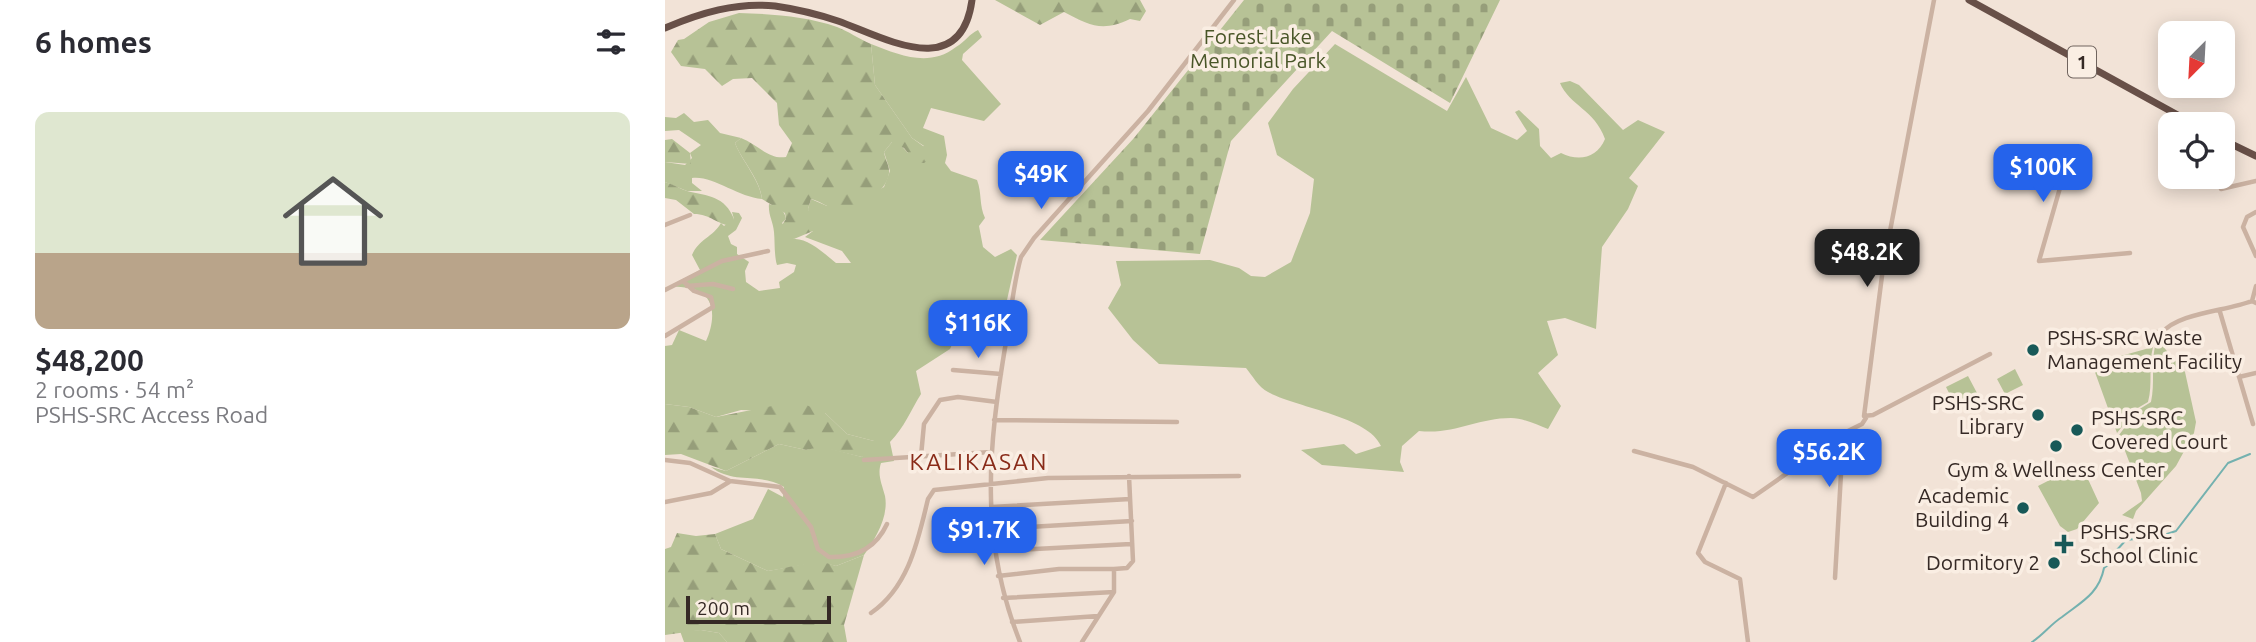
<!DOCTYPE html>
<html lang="en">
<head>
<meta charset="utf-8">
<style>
  body { margin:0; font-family:Ubuntu,sans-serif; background:#f7f7f7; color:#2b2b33; height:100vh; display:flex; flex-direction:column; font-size:26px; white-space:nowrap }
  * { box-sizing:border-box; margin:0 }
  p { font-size:23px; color:#7c7c81 }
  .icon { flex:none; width:38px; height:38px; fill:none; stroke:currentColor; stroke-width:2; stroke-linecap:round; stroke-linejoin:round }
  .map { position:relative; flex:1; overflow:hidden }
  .side { display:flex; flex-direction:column; background:#fff; width:665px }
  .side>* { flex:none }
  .needle { width:46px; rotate:204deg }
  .controls { position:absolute; left:1493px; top:21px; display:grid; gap:14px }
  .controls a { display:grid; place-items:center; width:77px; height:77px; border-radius:14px; background:#fff; box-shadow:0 4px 18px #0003; font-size:35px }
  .scale { position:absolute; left:21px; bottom:18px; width:145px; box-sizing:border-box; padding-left:7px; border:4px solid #352925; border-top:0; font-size:19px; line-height:24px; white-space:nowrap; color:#352925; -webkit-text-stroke:5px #faeee3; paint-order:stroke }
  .price { position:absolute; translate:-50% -60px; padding:0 16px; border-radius:14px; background:#2563eb; color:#fff; font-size:23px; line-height:46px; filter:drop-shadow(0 2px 4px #0008) }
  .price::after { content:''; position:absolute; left:50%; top:42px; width:21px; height:16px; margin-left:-10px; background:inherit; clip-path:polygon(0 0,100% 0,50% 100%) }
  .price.on { background:#222; color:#fff }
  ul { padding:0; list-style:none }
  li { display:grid; align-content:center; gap:14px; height:371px; padding:0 35px }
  li span { display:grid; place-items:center; height:217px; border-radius:14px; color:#555 }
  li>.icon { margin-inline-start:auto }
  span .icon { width:126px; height:126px; fill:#fffc; stroke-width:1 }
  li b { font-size:30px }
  h2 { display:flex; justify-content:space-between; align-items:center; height:84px; padding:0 35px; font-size:30px }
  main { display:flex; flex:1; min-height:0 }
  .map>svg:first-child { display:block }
  .green { fill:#b7c296 }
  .forest { fill:url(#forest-firs) }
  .cemetery { fill:url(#cemetery-stones) }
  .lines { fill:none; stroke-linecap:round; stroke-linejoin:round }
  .stream { stroke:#74b1af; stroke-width:2 }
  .minor { stroke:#cbb2a2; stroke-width:4.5 }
  .trunk { stroke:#685048; stroke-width:7 }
  .poi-dot { fill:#185958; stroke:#faeee3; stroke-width:2.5 }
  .labels { text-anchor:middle; stroke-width:7; stroke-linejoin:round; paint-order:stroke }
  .shield { fill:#faeee3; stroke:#70645e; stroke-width:2 }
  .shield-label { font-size:19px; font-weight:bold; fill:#352925 }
  .park-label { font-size:21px; fill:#485527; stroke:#faeee3 }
  .poi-label { font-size:21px; fill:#352925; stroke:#faeee3; text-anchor:start }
  .neighbourhood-label { font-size:23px; letter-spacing:2px; fill:#892b19; stroke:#faeee3 }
</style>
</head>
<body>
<main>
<section class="side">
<h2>6 homes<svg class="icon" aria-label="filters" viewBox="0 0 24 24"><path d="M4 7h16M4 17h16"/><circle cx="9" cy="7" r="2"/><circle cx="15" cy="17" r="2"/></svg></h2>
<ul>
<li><span style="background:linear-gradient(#dfe7d0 65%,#b9a48a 0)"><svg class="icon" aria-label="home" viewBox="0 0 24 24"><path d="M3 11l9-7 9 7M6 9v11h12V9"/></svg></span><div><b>$48,200</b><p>2 rooms · 54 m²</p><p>PSHS-SRC Access Road</p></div></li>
</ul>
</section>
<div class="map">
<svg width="1591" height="642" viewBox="0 0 1591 642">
  <defs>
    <pattern id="forest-firs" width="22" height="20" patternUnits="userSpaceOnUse" patternTransform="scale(1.75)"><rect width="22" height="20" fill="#b7c296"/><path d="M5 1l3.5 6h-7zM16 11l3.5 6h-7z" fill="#969e7a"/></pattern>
    <pattern id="cemetery-stones" width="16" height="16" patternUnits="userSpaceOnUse" patternTransform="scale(1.75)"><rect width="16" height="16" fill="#b7c296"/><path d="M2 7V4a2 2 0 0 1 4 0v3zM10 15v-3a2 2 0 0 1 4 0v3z" fill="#969e7a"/></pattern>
  </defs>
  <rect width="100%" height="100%" fill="#f2e3d7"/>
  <!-- green -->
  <path class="green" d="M313,30L317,37L298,54L297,60L336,104L319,121L266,108L258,128L279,136L282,155L280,163L286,171L312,180C317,193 314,205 320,218L314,226L318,247L330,257L346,249L352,255L342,300L306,304L285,349L251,371L256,394C246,410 239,428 225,442L229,461L216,463C212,475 217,484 220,496C224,517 210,539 199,555L171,566L155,562L103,571L56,549L50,534L88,519L103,489L118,497L119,487C96,472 69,485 46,467L61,471L114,444L141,450L155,446L197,457L209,441L182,434L160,413L76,410L51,417L24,407L0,404V346L7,345L14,330L41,341C48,326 53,300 33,291C26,287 14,287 5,286L35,270L27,255C34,239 48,237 56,223L59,226L69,219L67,212L74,213L77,218L71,230L63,236L66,244L72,247V254L84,262L80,271L81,282L94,291L115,288L114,282L129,272L131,265L122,263L112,265C109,255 110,242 109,232C108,221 103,215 104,204C114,207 119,209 121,219L117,223L129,239C143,238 160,254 171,263H186L177,251L140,237L148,231L143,209L146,199L162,206L212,191L219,187L225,171L219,152L227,142H233L243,153L259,146L247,138L210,85L206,44C234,55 264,68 291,47C300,42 304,34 313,30Z
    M670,44L782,111L801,77L826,128L852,140L862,131L850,112L854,110L874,129L875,146L886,158L896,153C914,162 932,158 940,139C930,110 904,105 895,83L905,81L914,85L958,130L973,120L1000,132L964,178L973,186L963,209L937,247L931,329L900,318L882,321L893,355L873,373L896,406L883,429C872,425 858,418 846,418C812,418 789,435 754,431L737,446L735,462L739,472L657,465L636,450L679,444L691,454L716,446C703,416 631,408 603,392C594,388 587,375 581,368L494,364L468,340L443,308L456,285L451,261L545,260L574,268L586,276L600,277L626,262L645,213L649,179L612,155L603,123L628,89Z
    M19,113L29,122L43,120L55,133L76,138L70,143C77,161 95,180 97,199C73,197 47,175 27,178V183L37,191H22L0,182V162L20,165L27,158L25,153L36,145L14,130L0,131V117L11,118Z
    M1495,343L1520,372L1531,422L1529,433L1511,466L1471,511L1468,519L1457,515L1477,501L1476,493L1454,435L1473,410L1486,402C1490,383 1486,365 1490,346Z
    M1488,347C1483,366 1488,384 1483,402L1471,409L1452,433L1427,364Z
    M1350,369L1358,385L1340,394L1332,379Z
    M1303,376L1312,393L1290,405L1281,387Z
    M1416,464L1434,503L1412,529L1403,532L1395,526L1373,486Z
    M36,630L54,633L62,642H19L15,631Z"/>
  <!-- forest -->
  <path class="forest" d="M330,0H475L481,11L475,21L465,19C438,32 425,26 399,12L375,25Z
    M74,13C106,14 141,16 172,27C183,31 194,39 206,44L210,85L247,138L265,151V159L259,163H251L239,148L227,142L219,152C220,159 225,167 224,173C222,193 191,211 172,209C163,208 155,201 146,199L143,209L150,223L148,231L129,239L120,235L115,228L121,219L120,213L97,199C95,179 77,161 70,143L76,138C92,144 104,160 121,157L127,143L114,125L112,103L87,78L68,79L57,86L40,69L16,66L6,52L13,40L19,39L44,22Z
    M7,139L25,153L26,164L0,162V140Z
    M0,182C8,184 15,189 22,191C43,196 60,196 69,219L67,226C53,225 45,214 29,214L11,200L0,198Z
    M132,401L160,413L182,434L209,441L214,447L197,457L155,447L141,450L114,444L61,471L16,454L0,455V404L24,407L51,417Z
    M12,533L31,536L50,534L56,549L103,571L155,561L171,566L199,555L179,625L182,642H62L54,633L36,630L0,635V549L6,547Z"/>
  <!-- cemetery -->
  <path class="cemetery" d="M579,0H835L785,103L667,31L566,141L535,254L375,240L469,138Z"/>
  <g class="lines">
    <!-- stream -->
    <path class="stream" d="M1367,642C1378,635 1386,624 1397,617C1416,602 1434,594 1439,568L1450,560V552L1461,540L1496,536L1511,531L1563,463L1585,454"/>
    <!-- minor -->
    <path class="minor" d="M1269,0L1218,268L1199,416L1208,415L1325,354
      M1409,160L1399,174L1374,261L1465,253
      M1556,189L1591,181
      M1591,212L1582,217L1578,227L1591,256
      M0,225L25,215
      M22,286L48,284L68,289
      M1591,286L1587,301L1591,303
      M0,290L57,261L103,251
      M1555,312L1588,424
      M1492,332L1497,333C1512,313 1562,311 1587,301
      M0,336L48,307L46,297L29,291L18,281
      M288,370L336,374
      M1574,377L1591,373
      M329,420L512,422
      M969,451L1028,467L1088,497L1180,433
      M256,456L259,424L275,400L293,397L332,402
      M0,460L25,463L65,481L115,487L146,527L153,549L164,557C190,558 211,548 222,524
      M199,460L326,452
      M1061,483L1033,553L1040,562L1075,579L1083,642
      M0,502L46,493L64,482
      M327,507L465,499
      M328,529L467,521
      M330,551L466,544
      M333,576L394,569H449
      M1170,578L1178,439L1181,432L1197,424L1201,418
      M338,598L449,592
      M206,613C244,587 253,540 263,499L269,490L383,478L574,476
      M347,622L433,616
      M355,642C314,539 323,448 341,342C346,314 348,285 356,257L369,238L483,111L569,0
      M417,642L449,592V569L462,568L468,561L464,476"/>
    <!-- trunk -->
    <path class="trunk" d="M1304,0L1529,124
      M0,28C35,13 71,2 110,6C131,9 152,14 173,21C218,37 296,83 307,0
      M1558,140L1591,156"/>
  </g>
  <!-- markers -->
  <g class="poi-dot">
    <circle cx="1368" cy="350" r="7"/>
    <circle cx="1373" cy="415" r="7"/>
    <circle cx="1412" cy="430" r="7"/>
    <circle cx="1391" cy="446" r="7"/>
    <circle cx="1358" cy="508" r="7"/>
    <path d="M1395.5 533.5h7v7h7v7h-7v7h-7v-7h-7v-7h7z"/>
    <circle cx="1389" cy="563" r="7"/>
  </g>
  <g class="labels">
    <!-- shield labels -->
    <rect class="shield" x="1403" y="46.5" width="28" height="31" rx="5"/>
    <g class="shield-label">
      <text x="1417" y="69">1</text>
    </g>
    <!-- park labels -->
    <g class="park-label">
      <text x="593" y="44">Forest Lake<tspan x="593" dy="24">Memorial Park</tspan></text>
    </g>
    <!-- poi labels -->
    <g class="poi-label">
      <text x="1382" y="345">PSHS-SRC Waste<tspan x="1382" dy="24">Management Facility</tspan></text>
      <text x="1359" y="410" text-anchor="end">PSHS-SRC<tspan x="1359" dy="24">Library</tspan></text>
      <text x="1426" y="425">PSHS-SRC<tspan x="1426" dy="24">Covered Court</tspan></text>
      <text x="1391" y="477" text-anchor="middle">Gym &amp; Wellness Center</text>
      <text x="1344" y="503" text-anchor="end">Academic<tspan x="1344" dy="24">Building 4</tspan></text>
      <text x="1415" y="539">PSHS-SRC<tspan x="1415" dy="24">School Clinic</tspan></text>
      <text x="1375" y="570" text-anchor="end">Dormitory 2</text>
    </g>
    <!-- neighbourhood labels -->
    <g class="neighbourhood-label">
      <text x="314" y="470">KALIKASAN</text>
    </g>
  </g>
</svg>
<div class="controls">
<a><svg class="needle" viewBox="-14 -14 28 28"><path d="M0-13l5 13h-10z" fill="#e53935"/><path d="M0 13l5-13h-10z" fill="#7c7c81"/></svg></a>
<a><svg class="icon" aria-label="locate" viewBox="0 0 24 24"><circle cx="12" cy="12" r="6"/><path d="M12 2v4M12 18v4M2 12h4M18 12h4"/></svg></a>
</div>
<div class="scale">200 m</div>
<b class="price" style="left:1378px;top:204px">$100K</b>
<b class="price" style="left:376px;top:211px">$49K</b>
<b class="price on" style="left:1202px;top:289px">$48.2K</b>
<b class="price" style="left:313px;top:360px">$116K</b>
<b class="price" style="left:1164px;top:489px">$56.2K</b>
<b class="price" style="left:319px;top:567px">$91.7K</b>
</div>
</main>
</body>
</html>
